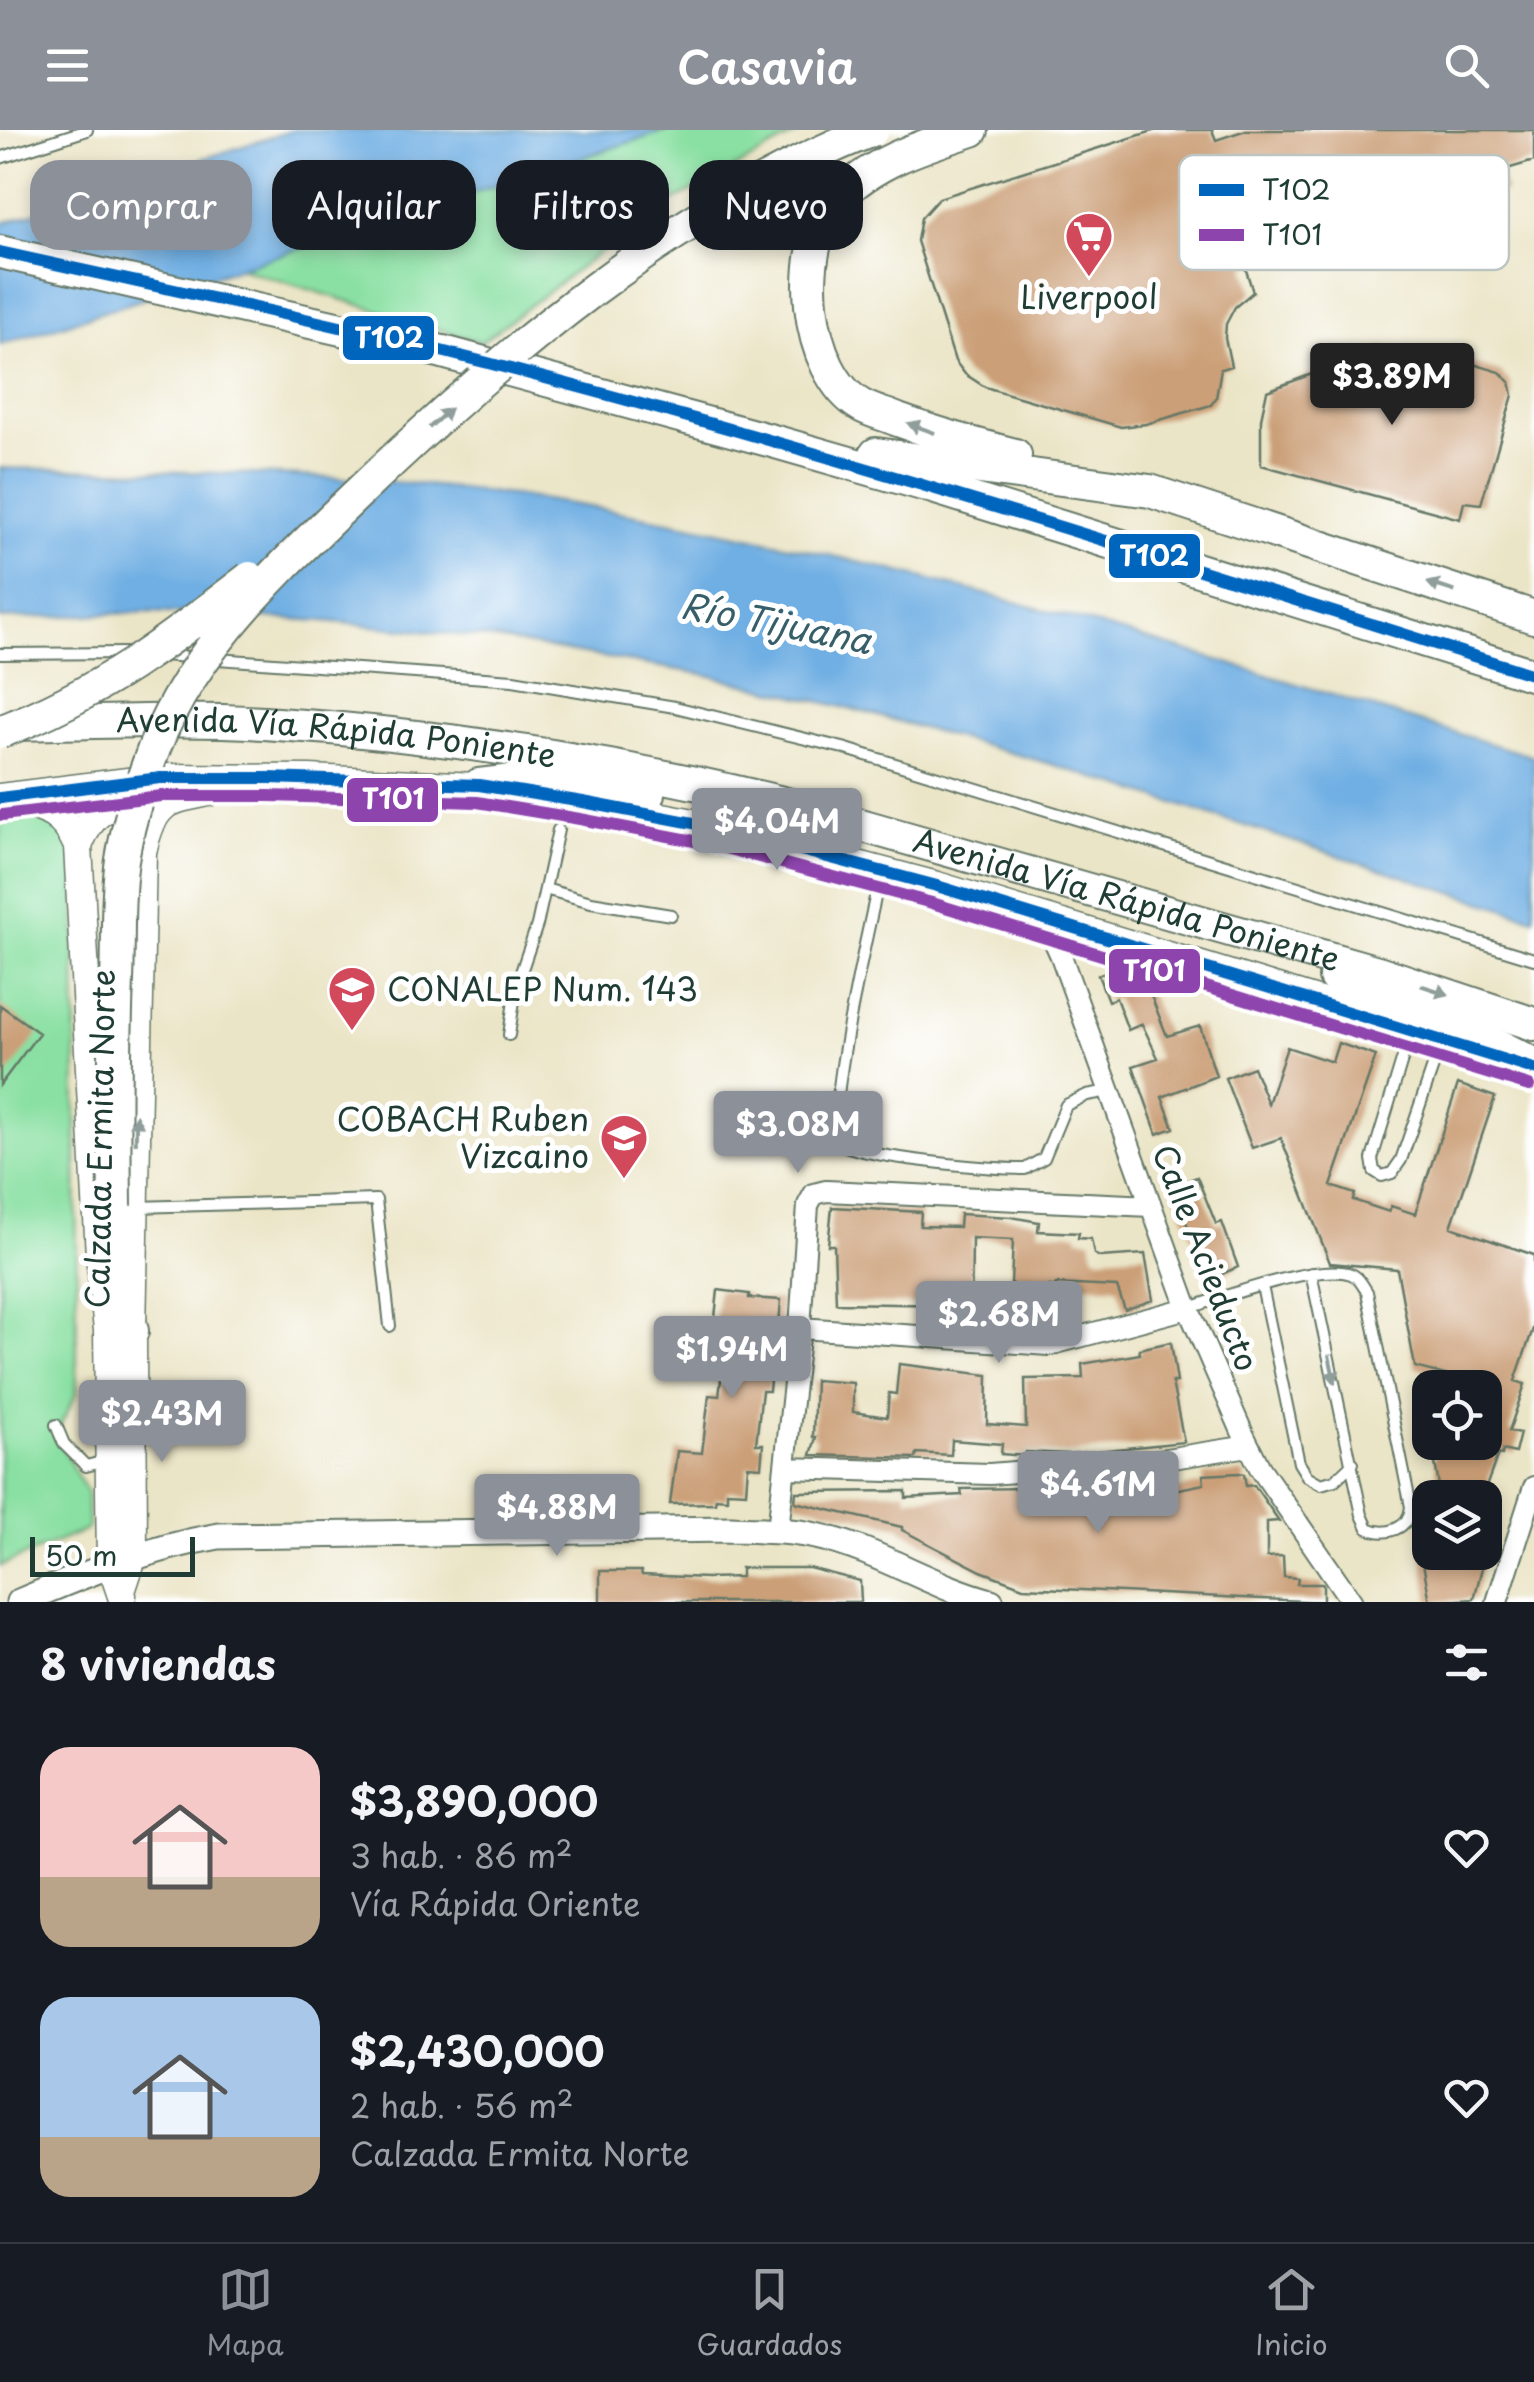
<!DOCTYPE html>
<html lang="es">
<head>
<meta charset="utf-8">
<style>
  body { margin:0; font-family:"Playpen Sans",sans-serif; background:#20242c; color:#f1f3f6; height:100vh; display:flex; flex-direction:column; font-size:38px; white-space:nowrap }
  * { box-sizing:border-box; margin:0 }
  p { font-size:32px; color:#9ea1a6 }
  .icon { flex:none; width:55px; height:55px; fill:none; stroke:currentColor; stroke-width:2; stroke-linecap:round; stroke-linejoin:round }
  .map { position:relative; height:1472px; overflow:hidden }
  .panel { display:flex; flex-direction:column; background:#171b24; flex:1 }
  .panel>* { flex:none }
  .banner { position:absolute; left:30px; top:30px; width:1000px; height:90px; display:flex; gap:20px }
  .tools { position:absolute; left:1412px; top:1240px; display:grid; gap:20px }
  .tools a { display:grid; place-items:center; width:90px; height:90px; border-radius:20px; background:#171b24; box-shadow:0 5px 15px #0003; font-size:50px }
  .scale { position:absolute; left:30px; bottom:25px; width:165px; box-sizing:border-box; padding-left:10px; border:5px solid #1f3d34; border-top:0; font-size:28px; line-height:35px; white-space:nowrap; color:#1f3d34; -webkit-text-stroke:8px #fff; paint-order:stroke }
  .price { position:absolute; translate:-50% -85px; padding:0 22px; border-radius:10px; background:#8c9099; color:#fff; font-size:32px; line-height:65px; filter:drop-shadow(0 2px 5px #0008) }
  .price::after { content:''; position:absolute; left:50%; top:60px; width:30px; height:22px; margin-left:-15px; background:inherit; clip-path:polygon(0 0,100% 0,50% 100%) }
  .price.current { background:#222; color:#fff }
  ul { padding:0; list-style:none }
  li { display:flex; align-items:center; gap:30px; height:250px; padding:0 40px }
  li span { display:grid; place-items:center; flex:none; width:280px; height:200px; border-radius:30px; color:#555 }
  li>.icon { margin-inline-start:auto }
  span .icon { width:120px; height:120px; fill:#fffc; stroke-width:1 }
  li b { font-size:42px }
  h2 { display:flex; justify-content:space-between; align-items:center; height:120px; padding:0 40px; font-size:42px }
  .tag { padding:0 35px; border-radius:30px; background:#171b24; box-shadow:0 5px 15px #0003; font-size:35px; line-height:90px }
  .tag.current { background:#8c9099; color:#fff }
  header { display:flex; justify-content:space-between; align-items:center; height:130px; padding:0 40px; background:#8c9099; color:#fff; font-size:45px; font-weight:600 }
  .dock { display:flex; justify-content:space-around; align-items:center; height:140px; border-top:2px solid #363941; background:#171b24; font-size:28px; color:#9ea1a6 }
  .dock a { display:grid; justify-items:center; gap:5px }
  .dock .current { color:#8c9099 }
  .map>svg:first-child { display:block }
  .green { fill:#8ae0a3; stroke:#548e6c; stroke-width:2.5 }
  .water { fill:#70afe3; stroke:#48768c; stroke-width:2.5 }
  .building { fill:#cb9f77 }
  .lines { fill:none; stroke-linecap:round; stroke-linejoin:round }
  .service-casing { stroke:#667867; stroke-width:14 }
  .minor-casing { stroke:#667867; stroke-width:24 }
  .tertiary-casing { stroke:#667867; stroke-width:29 }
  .secondary-casing { stroke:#667867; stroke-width:31 }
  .trunk-casing { stroke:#667867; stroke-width:36 }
  .service { stroke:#fff; stroke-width:10 }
  .minor { stroke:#fff; stroke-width:20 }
  .tertiary { stroke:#fff; stroke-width:25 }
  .secondary { stroke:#fff; stroke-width:28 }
  .trunk { stroke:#fff; stroke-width:32 }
  .trunk-bridge-casing { stroke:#667867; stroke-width:36; stroke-linecap:butt }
  .trunk-bridge { stroke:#fff; stroke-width:32 }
  .bus-1-casing { stroke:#fff; stroke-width:20 }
  .bus-2-casing { stroke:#fff; stroke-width:20 }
  .bus-1 { stroke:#0065bd; stroke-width:12 }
  .bus-2 { stroke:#8e44ad; stroke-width:12 }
  .oneway { fill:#8f9e9a }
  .labels { text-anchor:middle; stroke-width:10; stroke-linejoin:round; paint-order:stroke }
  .poi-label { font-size:32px; fill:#1f3d34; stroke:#fff }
  .street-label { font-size:32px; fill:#1f3d34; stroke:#fff }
  .water-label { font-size:35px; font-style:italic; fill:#375f69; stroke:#fff }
  .key { fill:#fff; stroke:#bcc5c2; stroke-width:2.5 }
  .key-label { font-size:28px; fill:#1f3d34 }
  .line-badge { stroke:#fff; stroke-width:4 }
  .badge-label { font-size:28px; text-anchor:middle; font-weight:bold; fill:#fff }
</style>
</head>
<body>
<header><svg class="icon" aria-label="menu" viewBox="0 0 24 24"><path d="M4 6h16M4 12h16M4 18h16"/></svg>Casavia<svg class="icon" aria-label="search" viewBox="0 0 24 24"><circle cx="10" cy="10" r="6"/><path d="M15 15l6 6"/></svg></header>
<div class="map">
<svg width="1534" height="1472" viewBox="0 0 1534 1472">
  <rect width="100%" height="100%" fill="#fff"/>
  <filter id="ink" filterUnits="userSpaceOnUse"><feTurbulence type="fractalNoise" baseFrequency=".01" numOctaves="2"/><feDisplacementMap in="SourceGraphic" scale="20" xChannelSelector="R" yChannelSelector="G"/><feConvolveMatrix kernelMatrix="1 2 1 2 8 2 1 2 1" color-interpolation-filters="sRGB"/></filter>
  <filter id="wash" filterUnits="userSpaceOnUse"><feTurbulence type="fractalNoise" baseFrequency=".0048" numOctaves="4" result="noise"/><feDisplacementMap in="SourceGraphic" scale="40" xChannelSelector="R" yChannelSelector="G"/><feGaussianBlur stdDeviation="2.25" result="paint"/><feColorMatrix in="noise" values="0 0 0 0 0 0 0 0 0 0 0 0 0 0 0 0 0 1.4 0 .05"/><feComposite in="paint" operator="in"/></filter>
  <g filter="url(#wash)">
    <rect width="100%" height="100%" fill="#ebe5c7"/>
    <!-- green -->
    <path class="green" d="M668,0H804L652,83L481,212L236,137Z
      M0,675L26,676L75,713L77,1263L55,1305L87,1363L88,1399L0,1436Z"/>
    <!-- water -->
    <path class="water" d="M293,0H668L0,215V94Z
      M0,338C162,342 327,341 488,362C844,408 1192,522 1534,627V788L1051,634L864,582L703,544L489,508L324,491L150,482L0,489Z"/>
    <g id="blocks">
      <!-- building -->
      <path class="building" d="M1156,0H1212L1216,10L1246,0H1534V31L1500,41L1506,61L1357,105L1354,96L1255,127L1256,131L1245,137L1253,162L1235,177L1226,194L1225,208L1231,236L1221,239L1216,268L1211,275L1146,294L1121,297L985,257L965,244L955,231L917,111L921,88L939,68Z
        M1383,217L1430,221L1500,242L1510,252L1513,265L1481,374L1464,372L1460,389L1261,335V289L1267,261Z
        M1122,837L1130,840L1135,851L1144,848L1167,906L1200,896L1216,946L1162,967L1174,998L1157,1004L1133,936L1158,928L1142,894L1128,900L1116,868L1108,871L1098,845Z
        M0,875L39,903L0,955Z
        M1338,913L1376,926L1331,1056L1355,1064L1353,1070L1389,1082L1391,1076L1415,1084L1458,954L1495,967L1451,1097L1534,1125V1196L1515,1251L1525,1254L1509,1301L1520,1303L1515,1323L1503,1320L1502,1325L1498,1324L1482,1368H1441L1434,1327L1437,1315L1470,1324L1474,1312H1485V1274L1491,1257L1415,1237L1397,1139L1330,1133L1281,1008L1252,1018L1225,948L1253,937L1268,974L1287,917L1332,932Z
        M1197,1047L1216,1094L1222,1092L1238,1137L1215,1147L1208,1131L1202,1134L1173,1057Z
        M832,1077L921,1082L920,1096L959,1097L960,1084L1011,1087L1039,1092L1038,1101L1079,1103L1078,1108L1091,1109L1094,1124L1100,1127L1145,1124L1153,1170L1125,1180L1117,1157L1056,1154V1157L1049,1156L1047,1190L1032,1189L1031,1199L1009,1198L1013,1110L972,1108L971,1196L953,1195L954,1175L836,1173L834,1115H828Z
        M718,1160L749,1164V1168L781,1170L777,1218H773L769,1261H762L756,1314H763L761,1337L748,1336L746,1362L727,1361V1369L716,1368L715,1373L670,1374L677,1321L702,1323L709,1265L719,1266L724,1225L711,1224Z
        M1171,1212L1177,1252H1172L1184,1312L1068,1324L1026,1322V1326L1001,1324L1002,1314L952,1310L951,1325L917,1323L916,1328L811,1325L816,1307H813L815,1250L853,1253V1282L887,1287L889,1263L896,1264L899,1234L988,1245L987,1294L1026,1297L1025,1249L1083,1248L1082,1234L1140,1224L1139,1219Z
        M1239,1343L1244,1344L1246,1356L1254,1355L1279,1391L1267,1392V1427L1283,1426L1284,1447L1298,1448L1297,1454H1323V1472L1023,1457L981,1441L902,1400V1397L795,1372L796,1362L906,1361V1368L962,1365L961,1359L1146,1356V1353L1163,1352L1164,1362L1204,1354L1203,1345Z
        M1421,1422H1486L1474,1469L1430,1472Z
        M741,1438H809L860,1451L861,1472H600V1441H641L642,1445L707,1448L741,1447Z"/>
    </g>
  </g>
  <g filter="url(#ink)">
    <use href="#blocks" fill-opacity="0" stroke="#667867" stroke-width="2.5"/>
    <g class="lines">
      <!-- service casing -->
      <g class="service-casing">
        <path id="service" d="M0,28L87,0
          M0,524L129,523
          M161,525L513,550L675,577L843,618L1534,829
          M880,745C871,789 825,982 839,1013C864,1028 991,1039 1025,1039L1044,1028L1066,975L1087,965L1109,961
          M545,759L591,772L671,785
          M1408,900L1407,914L1372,1029L1374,1041L1382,1046L1392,1043L1401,1030L1435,931L1446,914
          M509,905L516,857L537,795L558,700
          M136,1077L376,1070L390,1196
          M1262,1156L1299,1333L1307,1346L1321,1354L1335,1350L1353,1333
          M1189,1178C1225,1167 1317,1132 1351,1144C1359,1147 1363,1156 1367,1162L1411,1377C1409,1399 1386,1407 1368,1398L1362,1385L1311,1143
          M56,1295L64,1314L86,1336L98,1333L102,1326"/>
      </g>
      <!-- minor casing -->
      <g class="minor-casing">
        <path id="minor" d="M1043,786L1061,826L1188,1178L1243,1304L1260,1338L1352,1472
          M800,1198L1049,1215L1188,1178
          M786,1338L990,1344L1153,1331L1249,1316
          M778,1400L800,1198L808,1075L814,1064L826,1061L1151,1076
          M1497,1472L1534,1357"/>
      </g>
      <!-- tertiary casing -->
      <g class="tertiary-casing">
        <path id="tertiary" d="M19,1472C85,1444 148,1418 219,1406L731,1399C760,1400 788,1400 816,1406C877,1419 930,1456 991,1472"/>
      </g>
      <!-- secondary casing -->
      <g class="secondary-casing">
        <path id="secondary" d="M0,668L160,648L309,649L497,658
          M564,668L714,697L937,756L1472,918
          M14,671C46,677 65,685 78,716L100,1125L108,1200L111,1433L122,1466
          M78,716C90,683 120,655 137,703
          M122,1458L133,1425L132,1201L142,722C155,664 171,671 223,659"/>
      </g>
      <!-- trunk casing -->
      <g class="trunk-casing">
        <g id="trunk">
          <path d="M972,0C926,15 872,31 837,69C793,116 804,243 862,276C873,282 887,285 898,290C937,304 976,315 1015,325"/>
          <path d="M0,122L443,222L776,312L933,357L1534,545"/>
          <path d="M876,324L1150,361L1534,487"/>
          <path id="s1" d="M19,594C100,592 183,588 264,593C438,604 613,632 783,673L1381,843L1534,894"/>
          <path d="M479,655L522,650L649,664"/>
          <path d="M1335,847L1489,911L1534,934"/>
          <path d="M115,1076L120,1150L132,1201"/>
        </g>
      </g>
      <!-- service -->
      <use href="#service" class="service"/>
      <!-- minor -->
      <use href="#minor" class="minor"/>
      <!-- tertiary -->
      <use href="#tertiary" class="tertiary"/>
      <!-- secondary -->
      <use href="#secondary" class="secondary"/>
      <!-- trunk -->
      <use href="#trunk" class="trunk"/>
      <!-- trunk-bridge casing -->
      <g class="trunk-bridge-casing">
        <path id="trunk-bridge" d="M0,602C101,563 166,513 250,448
          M115,1076C114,1001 114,926 117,850C119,810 116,769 122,730C127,698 137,665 148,635C185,525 272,446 353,368C507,220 672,80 872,0"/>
      </g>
      <!-- trunk-bridge -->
      <use href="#trunk-bridge" class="trunk-bridge"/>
      <!-- bus-1 casing -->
      <g class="bus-1-casing">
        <path id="bus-1" d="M0,122C148,155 298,185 445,222C812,315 1173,432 1534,545
          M0,668L160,648H269L479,655L583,672L714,697L937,756L1534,939"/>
      </g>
      <!-- bus-2 casing -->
      <g class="bus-2-casing">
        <path id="bus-2" d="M2,685L161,666H269L477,672L580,689L710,714L932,773L1529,956"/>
      </g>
      <!-- bus-1 -->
      <use href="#bus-1" class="bus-1"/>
      <!-- bus-2 -->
      <use href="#bus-2" class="bus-2"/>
    </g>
    <!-- one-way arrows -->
    <defs><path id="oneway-solid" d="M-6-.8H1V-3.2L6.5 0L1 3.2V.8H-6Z" transform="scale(2.5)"/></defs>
    <g class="oneway">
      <use href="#oneway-solid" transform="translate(440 288) rotate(-42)"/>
      <use href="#oneway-solid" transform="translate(921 298) rotate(-160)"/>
      <use href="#oneway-solid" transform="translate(1441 457) rotate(-162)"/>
      <use href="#oneway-solid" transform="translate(1435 860) rotate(18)"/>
      <use href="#oneway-solid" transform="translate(136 999) rotate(-89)"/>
      <use href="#oneway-solid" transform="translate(1332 1239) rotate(78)"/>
    </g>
  </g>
  <!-- icons -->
  <defs>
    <g id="supermarket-pin" transform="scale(2.5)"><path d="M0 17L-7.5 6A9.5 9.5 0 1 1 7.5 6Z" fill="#d1495b" stroke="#fff"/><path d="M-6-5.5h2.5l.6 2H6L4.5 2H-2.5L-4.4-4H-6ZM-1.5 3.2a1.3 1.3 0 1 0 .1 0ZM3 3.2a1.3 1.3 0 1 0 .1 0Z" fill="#fff"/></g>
    <g id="school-pin" transform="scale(2.5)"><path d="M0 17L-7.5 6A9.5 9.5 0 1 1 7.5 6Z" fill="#d1495b" stroke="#fff"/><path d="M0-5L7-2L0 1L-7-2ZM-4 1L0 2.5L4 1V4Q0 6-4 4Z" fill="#fff"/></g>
  </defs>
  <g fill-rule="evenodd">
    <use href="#supermarket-pin" x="1089" y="106"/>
    <use href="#school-pin" x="352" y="860"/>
    <use href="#school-pin" x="624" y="1008"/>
  </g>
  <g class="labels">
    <!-- poi labels -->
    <g class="poi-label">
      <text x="1089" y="179">Liverpool</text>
      <text x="387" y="871" text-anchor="start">CONALEP Num. 143</text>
      <text x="589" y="1001" text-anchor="end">COBACH Ruben<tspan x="589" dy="37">Vizcaino</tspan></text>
    </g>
    <!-- street labels -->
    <g class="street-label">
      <text dy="11" stroke="none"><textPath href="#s1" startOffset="318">Avenida Vía Rápida Poniente</textPath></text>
      <text dy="11" stroke="none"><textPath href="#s1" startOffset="1128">Avenida Vía Rápida Poniente</textPath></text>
      <text transform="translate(101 1009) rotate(-89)" y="11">Calzada Ermita Norte</text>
      <text transform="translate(1205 1128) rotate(69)" y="11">Calle Acieducto</text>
    </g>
    <!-- water labels -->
    <g class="water-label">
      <text transform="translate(776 494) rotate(11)" y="12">Río Tijuana</text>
    </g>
  </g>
  <!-- legend -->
  <rect x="1179" y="25" width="330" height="115" rx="15" class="key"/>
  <rect x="1199" y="54" width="45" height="12" fill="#0065bd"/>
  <rect x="1199" y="99" width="45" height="12" fill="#8e44ad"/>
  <g class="key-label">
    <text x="1262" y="70">T102</text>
    <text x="1262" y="115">T101</text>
  </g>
  <g class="line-badge">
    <rect x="341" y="184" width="95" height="48" rx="10" fill="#0065bd"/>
    <rect x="1107" y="402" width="95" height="48" rx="10" fill="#0065bd"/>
    <rect x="345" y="646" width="95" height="48" rx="10" fill="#8e44ad"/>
    <rect x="1107" y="817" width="95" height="48" rx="10" fill="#8e44ad"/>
  </g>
  <g class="badge-label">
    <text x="389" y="218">T102</text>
    <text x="1154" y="436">T102</text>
    <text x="393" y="679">T101</text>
    <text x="1154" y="851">T101</text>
  </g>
</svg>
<div class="tools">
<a><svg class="icon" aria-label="locate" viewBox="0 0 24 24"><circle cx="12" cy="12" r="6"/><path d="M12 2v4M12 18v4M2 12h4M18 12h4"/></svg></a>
<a><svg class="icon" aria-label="layers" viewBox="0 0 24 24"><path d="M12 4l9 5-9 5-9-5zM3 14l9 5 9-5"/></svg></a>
</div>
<div class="scale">50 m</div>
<b class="price current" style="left:1392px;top:298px">$3.89M</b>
<b class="price" style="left:777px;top:743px">$4.04M</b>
<b class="price" style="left:798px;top:1046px">$3.08M</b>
<b class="price" style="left:999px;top:1236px">$2.68M</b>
<b class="price" style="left:732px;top:1271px">$1.94M</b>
<b class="price" style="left:162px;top:1335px">$2.43M</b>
<b class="price" style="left:1098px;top:1406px">$4.61M</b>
<b class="price" style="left:557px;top:1429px">$4.88M</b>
<div class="banner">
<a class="tag current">Comprar</a>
<a class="tag">Alquilar</a>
<a class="tag">Filtros</a>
<a class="tag">Nuevo</a>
</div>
</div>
<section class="panel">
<h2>8 viviendas<svg class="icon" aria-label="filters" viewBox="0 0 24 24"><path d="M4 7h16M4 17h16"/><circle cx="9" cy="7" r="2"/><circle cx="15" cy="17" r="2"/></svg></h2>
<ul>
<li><span style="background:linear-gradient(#f6c9c9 65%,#b9a48a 0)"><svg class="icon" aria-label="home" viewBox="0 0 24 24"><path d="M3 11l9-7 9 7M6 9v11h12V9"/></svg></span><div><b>$3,890,000</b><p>3 hab. · 86 m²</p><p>Vía Rápida Oriente</p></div><svg class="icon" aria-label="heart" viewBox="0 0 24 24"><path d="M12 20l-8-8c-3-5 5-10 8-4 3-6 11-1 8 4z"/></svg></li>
<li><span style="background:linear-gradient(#a9c7e8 70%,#b9a48a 0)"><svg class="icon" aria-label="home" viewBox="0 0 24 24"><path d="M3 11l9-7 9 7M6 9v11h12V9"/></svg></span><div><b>$2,430,000</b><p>2 hab. · 56 m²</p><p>Calzada Ermita Norte</p></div><svg class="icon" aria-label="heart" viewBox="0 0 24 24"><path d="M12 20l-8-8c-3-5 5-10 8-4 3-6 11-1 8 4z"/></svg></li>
</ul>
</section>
<nav class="dock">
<a class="current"><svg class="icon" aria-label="map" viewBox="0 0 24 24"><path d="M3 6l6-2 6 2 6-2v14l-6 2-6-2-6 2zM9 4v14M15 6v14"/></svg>Mapa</a>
<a><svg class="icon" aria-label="saved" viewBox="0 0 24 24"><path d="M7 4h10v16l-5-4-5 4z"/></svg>Guardados</a>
<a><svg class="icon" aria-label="home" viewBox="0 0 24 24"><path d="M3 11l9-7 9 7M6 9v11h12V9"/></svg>Inicio</a>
</nav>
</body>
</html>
